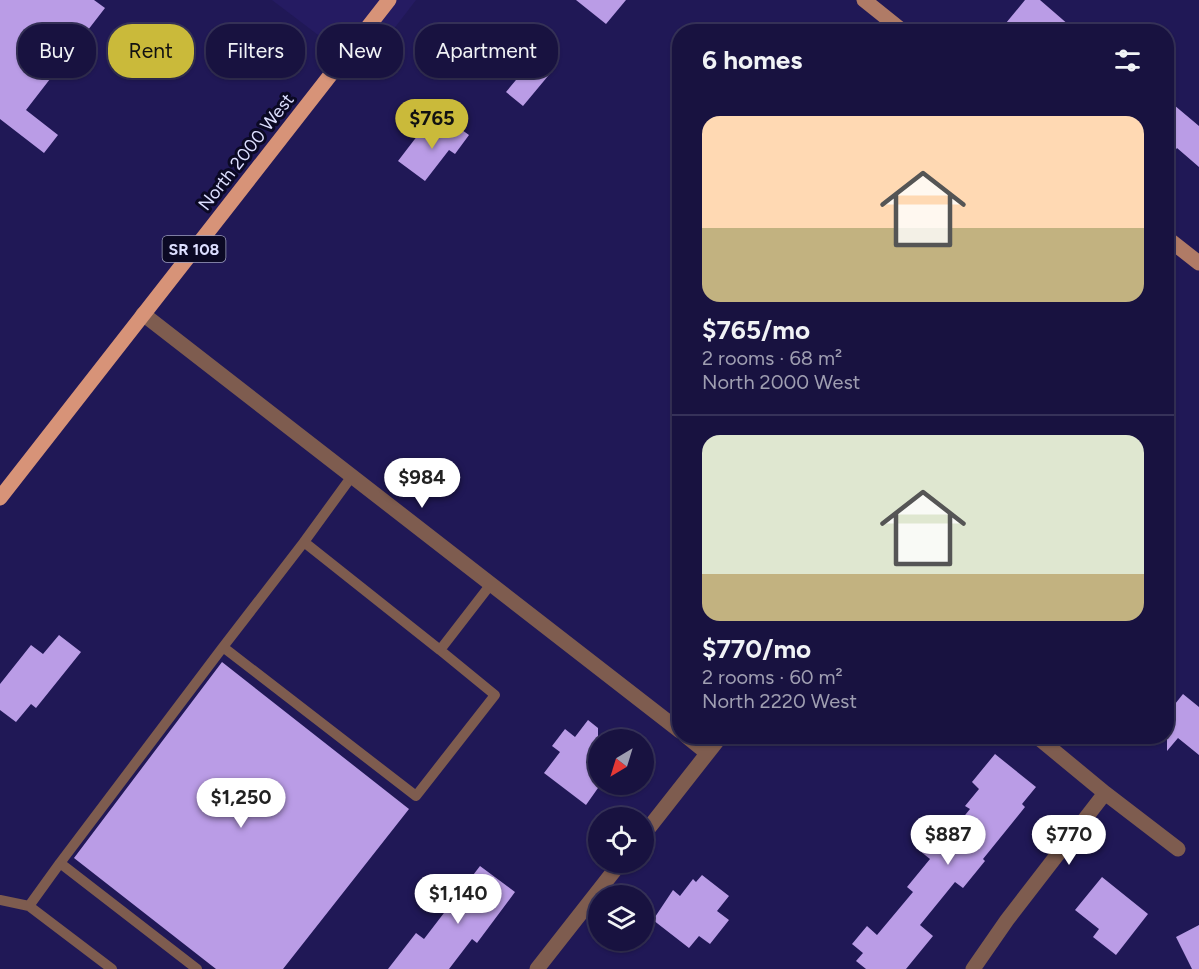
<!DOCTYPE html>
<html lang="en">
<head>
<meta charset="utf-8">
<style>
  body { margin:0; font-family:Figtree,sans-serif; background:#25204b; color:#f1f3f6; height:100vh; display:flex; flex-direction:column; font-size:22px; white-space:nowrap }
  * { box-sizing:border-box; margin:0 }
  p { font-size:20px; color:#9f9eb1 }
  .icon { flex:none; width:33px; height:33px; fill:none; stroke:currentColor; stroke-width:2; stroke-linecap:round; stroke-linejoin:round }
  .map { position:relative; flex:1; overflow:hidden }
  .sheet { position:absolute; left:672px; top:24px; width:502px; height:720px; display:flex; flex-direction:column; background:#181240; border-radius:24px; box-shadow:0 2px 4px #0004,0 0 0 2px #363259 }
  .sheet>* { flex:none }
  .top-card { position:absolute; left:18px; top:24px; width:564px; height:54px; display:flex; gap:12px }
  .needle { width:39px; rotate:218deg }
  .tools { position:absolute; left:588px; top:729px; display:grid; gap:12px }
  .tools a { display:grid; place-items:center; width:66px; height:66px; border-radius:50%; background:#181240; box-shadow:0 2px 4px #0004,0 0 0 2px #363259; font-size:30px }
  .price { position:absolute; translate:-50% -51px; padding:0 14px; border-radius:21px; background:#fff; color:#222; font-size:20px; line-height:39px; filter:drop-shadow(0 2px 3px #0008) }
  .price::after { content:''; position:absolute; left:50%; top:36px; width:18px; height:14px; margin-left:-9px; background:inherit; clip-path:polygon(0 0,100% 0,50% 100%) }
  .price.selected { background:#caba3a; color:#111 }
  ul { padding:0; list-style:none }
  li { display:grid; align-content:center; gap:12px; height:318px; padding:0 30px }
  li+li { border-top:2px solid #363259 }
  li span { display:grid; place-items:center; height:186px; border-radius:18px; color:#555 }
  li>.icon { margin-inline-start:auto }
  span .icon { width:108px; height:108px; fill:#fffc; stroke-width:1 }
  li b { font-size:26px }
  h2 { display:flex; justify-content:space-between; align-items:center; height:72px; padding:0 30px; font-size:26px }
  .tag { padding:0 21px; border-radius:24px; background:#181240; box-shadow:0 2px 4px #0004,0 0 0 2px #363259; font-size:21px; line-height:54px }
  .tag.selected { background:#caba3a; color:#111 }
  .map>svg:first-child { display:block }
  .built { fill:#251b62 }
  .building { fill:#ba9ce6 }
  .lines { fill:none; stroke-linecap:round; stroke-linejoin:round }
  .lane { stroke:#7e5c4f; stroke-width:10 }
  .street { stroke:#7e5c4f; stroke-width:15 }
  .secondary { stroke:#b07b66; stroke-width:15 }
  .primary { stroke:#d79378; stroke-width:15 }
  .labels { text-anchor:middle; stroke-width:6; stroke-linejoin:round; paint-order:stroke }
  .shield { fill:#0b0924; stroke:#9d9ebd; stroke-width:1.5 }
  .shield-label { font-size:16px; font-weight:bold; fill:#dcdefe }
  .street-label { font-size:18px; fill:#dcdefe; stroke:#0b0924 }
</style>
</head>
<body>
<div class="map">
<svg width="1199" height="969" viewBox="0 0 1199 969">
  <rect width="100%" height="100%" fill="#201856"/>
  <!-- built -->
  <path class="built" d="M272,0H416L363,69Z"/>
  <!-- building -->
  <path class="building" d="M0,0H94L105,8L26,110L58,135L44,153L0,119Z
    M576,0H626L606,24Z
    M1025,0H1040L1077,32H1016L1006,23Z
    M534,27L555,45L542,61L553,70L523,106L506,92L521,74L505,61Z
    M1174,105L1199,126V167L1177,148L1167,161V114Z
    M448,120L469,135L455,154L449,150L425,181L398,161L421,131L433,140Z
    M59,635L81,652L36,708L31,704L16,722L0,710V684L31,645L43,654Z
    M222,662L409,809L283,969H216L74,858Z
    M1183,694L1199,707V755L1178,738L1167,751V697L1175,704Z
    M588,720L598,728V788L586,805L544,773L560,752L552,746L565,729L575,737Z
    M995,754L1036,787L1022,804L1025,807L983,859L985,861L963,888L955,882L920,925L933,936L906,969H866L856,961L863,953L852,944L867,926L877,935L913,892L907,887L930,859L920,851L934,833L944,841L970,809L965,806L979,789L972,782Z
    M480,866L515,892L477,943L472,939L449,969H388L416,933L424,939Z
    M702,875L729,896L717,911L729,920L710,944L699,936L689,948L653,920L673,890L680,896L693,879L696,882Z
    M1102,877L1148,914L1116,955L1093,937L1099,929L1075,910Z
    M1199,925V969H1192L1176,937Z"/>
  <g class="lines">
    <!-- lane -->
    <path class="lane" d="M352,476L304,542L440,650L491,584
      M223,647L304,542
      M0,900L29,906L112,969
      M29,906L60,863
      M197,969L60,863L223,647L416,796L495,695L440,650"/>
    <!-- street -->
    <path class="street" d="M143,314L680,731
      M686,736L707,753
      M1036,736L1105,793
      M644,834L721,736
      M537,969L621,862
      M973,969L1007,920L1105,793L1178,849"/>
    <!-- secondary -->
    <path class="secondary" d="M864,0L904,32
      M1167,238L1199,263"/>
    <!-- primary -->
    <path class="primary" d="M0,498L389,0"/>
  </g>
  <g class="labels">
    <!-- shield labels -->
    <rect class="shield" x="162.5" y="236" width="63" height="26" rx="4.5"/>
    <g class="shield-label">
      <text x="194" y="255">SR 108</text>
    </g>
    <!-- street labels -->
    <g class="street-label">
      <text transform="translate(246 152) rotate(-52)" y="6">North 2000 West</text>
    </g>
  </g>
</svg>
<div class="tools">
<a><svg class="needle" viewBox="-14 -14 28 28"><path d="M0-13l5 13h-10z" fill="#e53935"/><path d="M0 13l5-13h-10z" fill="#9f9eb1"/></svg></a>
<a><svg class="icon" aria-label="locate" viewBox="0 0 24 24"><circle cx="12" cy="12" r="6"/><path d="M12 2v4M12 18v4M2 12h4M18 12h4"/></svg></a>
<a><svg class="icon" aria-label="layers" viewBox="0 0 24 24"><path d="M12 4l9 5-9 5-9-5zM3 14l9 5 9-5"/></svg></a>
</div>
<b class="price selected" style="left:432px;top:150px">$765</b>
<b class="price" style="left:422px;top:509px">$984</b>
<b class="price" style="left:241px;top:829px">$1,250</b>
<b class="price" style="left:948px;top:866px">$887</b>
<b class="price" style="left:1069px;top:866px">$770</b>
<b class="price" style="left:458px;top:925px">$1,140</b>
<div class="top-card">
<a class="tag">Buy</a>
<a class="tag selected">Rent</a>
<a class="tag">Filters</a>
<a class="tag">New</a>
<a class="tag">Apartment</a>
</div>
<section class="sheet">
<h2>6 homes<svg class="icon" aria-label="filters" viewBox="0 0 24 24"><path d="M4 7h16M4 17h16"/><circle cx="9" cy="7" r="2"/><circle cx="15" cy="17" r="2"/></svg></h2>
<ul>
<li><span style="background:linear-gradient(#ffd9b3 60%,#c2b280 0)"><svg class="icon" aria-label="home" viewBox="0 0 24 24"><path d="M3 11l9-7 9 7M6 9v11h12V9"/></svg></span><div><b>$765/mo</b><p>2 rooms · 68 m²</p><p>North 2000 West</p></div></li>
<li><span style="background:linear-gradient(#dfe7d0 75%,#c2b280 0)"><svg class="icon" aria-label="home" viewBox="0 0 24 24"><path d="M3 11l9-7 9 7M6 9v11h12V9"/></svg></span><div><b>$770/mo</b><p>2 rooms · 60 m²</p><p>North 2220 West</p></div></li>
</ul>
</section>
</div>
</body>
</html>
